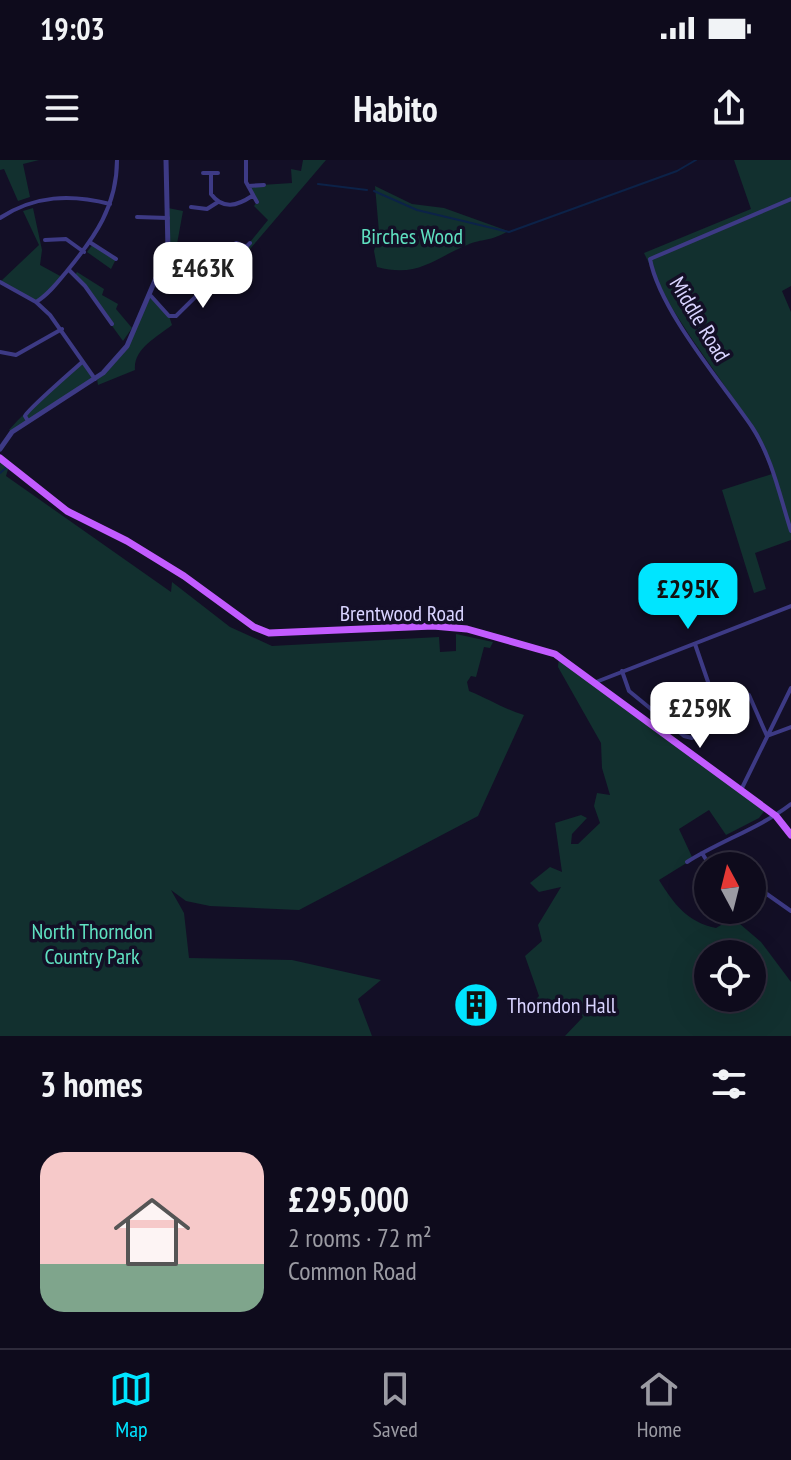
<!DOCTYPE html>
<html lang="en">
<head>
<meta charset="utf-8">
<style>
  body { margin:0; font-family:"PT Sans Narrow",sans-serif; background:#1c1929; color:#f1f3f6; height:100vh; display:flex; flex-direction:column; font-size:30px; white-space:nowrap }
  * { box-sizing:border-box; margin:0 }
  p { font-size:26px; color:#9b9ba3 }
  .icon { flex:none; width:44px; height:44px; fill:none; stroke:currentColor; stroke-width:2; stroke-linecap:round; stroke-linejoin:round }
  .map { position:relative; height:876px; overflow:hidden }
  .panel { display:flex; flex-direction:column; background:#0e0b1c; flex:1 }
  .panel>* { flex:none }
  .needle { width:52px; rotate:353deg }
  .tools { position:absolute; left:694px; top:692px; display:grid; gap:16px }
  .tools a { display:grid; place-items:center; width:72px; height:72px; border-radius:50%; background:#0e0b1c; box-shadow:0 8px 32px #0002,0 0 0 2px #2e2b3b; font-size:40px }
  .price { position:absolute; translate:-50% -68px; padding:0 18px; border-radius:16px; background:#fff; color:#222; font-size:26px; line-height:52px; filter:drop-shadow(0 2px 4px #0008) }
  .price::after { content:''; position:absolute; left:50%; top:48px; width:24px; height:18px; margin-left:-12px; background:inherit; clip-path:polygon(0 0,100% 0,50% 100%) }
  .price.selected { background:#00e5ff; color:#111 }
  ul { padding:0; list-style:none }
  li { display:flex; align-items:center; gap:24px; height:200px; padding:0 40px }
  li span { display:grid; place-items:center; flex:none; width:224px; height:160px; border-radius:24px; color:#555 }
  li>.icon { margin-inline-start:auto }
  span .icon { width:96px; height:96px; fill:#fffc; stroke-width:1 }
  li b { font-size:34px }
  h2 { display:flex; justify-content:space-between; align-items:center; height:96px; padding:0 40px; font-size:34px }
  .status { display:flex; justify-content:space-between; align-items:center; height:56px; padding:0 40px; background:#0e0b1c; direction:ltr }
  .status svg { height:22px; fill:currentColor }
  header { display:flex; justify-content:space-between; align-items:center; height:104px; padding:0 40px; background:#0e0b1c; font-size:36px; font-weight:700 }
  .dock { display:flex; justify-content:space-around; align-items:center; height:112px; border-top:2px solid #2e2b3b; background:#0e0b1c; font-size:22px; color:#9b9ba3 }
  .dock a { display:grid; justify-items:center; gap:4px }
  .dock .selected { color:#00e5ff }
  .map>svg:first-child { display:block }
  .green { fill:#12302f; fill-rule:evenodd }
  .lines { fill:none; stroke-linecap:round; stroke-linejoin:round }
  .stream { stroke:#0c2248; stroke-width:2 }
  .minor { stroke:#3d3a85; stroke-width:4 }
  .tertiary { stroke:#3d3a85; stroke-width:5 }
  .primary { stroke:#c25bff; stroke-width:7 }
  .labels { text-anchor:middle; stroke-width:7; stroke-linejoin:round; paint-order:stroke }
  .park-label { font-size:22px; fill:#5fe0c0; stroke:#130f26 }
  .street-label { font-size:22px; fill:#d9d4ff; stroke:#130f26 }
  .poi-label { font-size:22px; fill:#d9d4ff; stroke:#130f26; text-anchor:start }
</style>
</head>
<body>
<div class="status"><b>19:03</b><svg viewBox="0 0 49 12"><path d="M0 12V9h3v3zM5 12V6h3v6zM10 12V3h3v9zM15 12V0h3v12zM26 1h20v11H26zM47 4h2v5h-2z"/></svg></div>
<header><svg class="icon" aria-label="menu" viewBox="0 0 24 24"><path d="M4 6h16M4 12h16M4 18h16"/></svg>Habito<svg class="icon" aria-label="share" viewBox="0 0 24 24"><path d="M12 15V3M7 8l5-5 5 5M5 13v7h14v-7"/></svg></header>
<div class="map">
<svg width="791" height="876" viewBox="0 0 791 876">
  <rect width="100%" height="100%" fill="#130f26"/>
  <!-- green -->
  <path class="green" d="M0,0H39L23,4L30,37L18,41L4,9L0,10Z
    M303,0H326L238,103L234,101L218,117L213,106L239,82L246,87L268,60L254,46L257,42L248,26L292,23L291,9L301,11Z
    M734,0H791V126L782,131L791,152V380L755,393L766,429L754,433L722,330L772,314C753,257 711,210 679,159C665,138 655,115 644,93L751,49Z
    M375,26L412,44L444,48L508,71C490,82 483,78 467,85C433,99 418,118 377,107L374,91L379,72Z
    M33,48L42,90L40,105L62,117L36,142L0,122L39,85L23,51Z
    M168,48L183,51L177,84H168Z
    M93,84L116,99L111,109L87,92Z
    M77,112L104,129L102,135L118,144L116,149L132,168L123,181L75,115Z
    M151,136L169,156L172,165C157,177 133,189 135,210L98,225L97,219L127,186Z
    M82,202L95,219L12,272L9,270C31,245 57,225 82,202Z
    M0,298L9,306L6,316L171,432L172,422L230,467L272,486L439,477L440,492L456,491V474L493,482L490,488L484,487L476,517L471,516L467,522L469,531C489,539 504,549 524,555L478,656L299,750L210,746L186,741L171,730L184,753L189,798L292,800L381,820L358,839L372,876H0Z
    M559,496L766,649L759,658L726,675L709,650L679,669L693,699L659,720C674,744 687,762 716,768L733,758L761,782L791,822V876H565L583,857L573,842L560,838L549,856L525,852L539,836L525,796L542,781L538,765L561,727L539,732L530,723L550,707L562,712L555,663L581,655L587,658L572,674L571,684H578L600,663L594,646L597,633L610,635L602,608L601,583L558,507ZM708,794H752V838H708Z"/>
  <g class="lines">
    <!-- stream -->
    <path class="stream" d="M318,24L367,30
      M374,31L417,50L509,72L677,11L696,0
      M0,313L8,306"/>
    <!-- minor -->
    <path class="minor" d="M246,0V22L257,42
      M203,13H218
      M211,13V34C223,50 237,46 252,36
      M248,26L264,25
      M791,39L650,99C660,151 722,223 752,267C772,297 780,337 791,371
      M191,47L207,49L218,42
      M137,57L168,58
      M0,58C35,35 71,34 110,44
      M45,80L66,79L84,92
      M91,83L116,99
      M69,110L85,126L112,164
      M217,116L213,106L236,83L247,87
      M0,122L36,142L50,155L95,219
      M151,136L169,156H176L250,83
      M36,142C48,135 58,122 67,111C95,77 117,46 117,0
      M0,192L16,195L62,169
      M28,261L25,256C26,251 72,211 81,203
      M622,511L629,531L684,576L692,578L717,548L695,484
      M596,522L791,446
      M749,535L767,576L791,567
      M741,630L791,528
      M702,693L710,706
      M687,702C720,681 760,668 791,644
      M752,730L764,732L791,751"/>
    <!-- tertiary -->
    <path class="tertiary" d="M0,289L12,272L103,213L127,186L168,90L166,0"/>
    <!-- primary -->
    <path class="primary" d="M0,298L67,351L127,381L184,416L254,467L269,473L433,466L467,469L555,494L776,656L791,675"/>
  </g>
  <!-- icons -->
  <defs>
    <g id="building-disc" transform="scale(2.3)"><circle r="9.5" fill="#00e5ff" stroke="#130f26"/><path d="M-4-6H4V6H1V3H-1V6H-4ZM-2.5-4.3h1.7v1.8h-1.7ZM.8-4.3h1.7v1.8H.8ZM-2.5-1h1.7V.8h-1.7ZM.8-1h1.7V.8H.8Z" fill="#111"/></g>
  </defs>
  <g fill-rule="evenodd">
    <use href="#building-disc" x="476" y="845"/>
  </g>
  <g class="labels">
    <!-- park labels -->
    <g class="park-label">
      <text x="412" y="84">Birches Wood</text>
      <text x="92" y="779">North Thorndon<tspan x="92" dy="25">Country Park</tspan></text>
    </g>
    <!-- street labels -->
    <g class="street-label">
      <text transform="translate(700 159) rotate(59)" y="8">Middle Road</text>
      <text x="402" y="461">Brentwood Road</text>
    </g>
    <!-- poi labels -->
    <g class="poi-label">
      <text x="507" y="853">Thorndon Hall</text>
    </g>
  </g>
</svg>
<div class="tools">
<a><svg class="needle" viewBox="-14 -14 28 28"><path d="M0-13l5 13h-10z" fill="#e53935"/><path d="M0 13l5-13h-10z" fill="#9b9ba3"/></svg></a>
<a><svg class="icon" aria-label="locate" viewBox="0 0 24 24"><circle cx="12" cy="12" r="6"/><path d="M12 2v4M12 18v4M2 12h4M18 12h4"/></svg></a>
</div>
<b class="price" style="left:203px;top:150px">£463K</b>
<b class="price selected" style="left:688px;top:471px">£295K</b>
<b class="price" style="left:700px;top:590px">£259K</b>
</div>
<section class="panel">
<h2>3 homes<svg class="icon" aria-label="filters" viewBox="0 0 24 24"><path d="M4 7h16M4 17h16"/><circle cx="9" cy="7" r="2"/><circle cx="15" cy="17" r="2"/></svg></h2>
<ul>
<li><span style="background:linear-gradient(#f6c9c9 70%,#7fa58c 0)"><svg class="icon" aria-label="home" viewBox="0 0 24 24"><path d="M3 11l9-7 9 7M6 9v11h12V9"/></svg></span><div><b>£295,000</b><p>2 rooms · 72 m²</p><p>Common Road</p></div></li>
</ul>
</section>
<nav class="dock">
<a class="selected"><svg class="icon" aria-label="map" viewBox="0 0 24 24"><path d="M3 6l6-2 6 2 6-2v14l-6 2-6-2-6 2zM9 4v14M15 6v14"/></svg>Map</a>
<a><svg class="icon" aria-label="saved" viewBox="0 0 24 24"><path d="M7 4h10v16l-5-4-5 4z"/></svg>Saved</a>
<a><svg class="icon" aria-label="home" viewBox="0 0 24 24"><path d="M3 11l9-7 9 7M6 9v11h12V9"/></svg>Home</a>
</nav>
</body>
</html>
